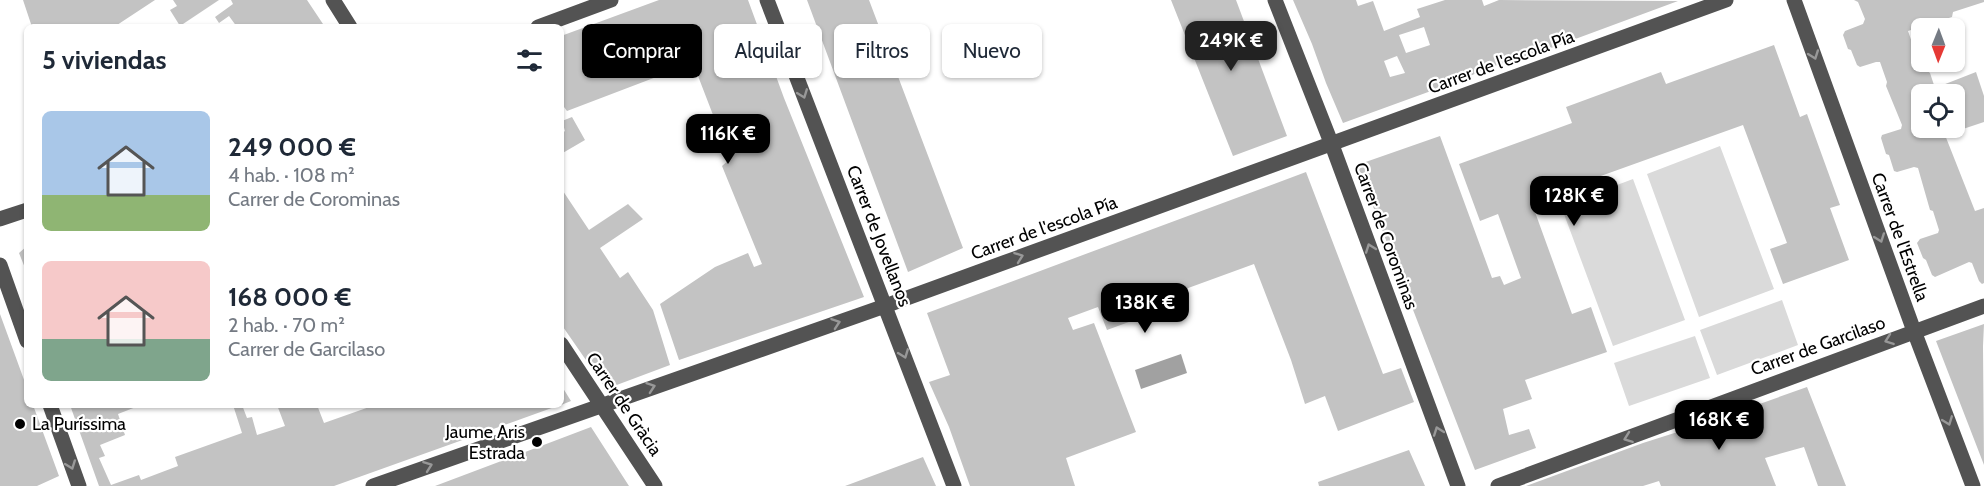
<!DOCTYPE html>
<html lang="es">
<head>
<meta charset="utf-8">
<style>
  body { margin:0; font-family:Cabin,sans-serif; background:#f6f6f7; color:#1f2937; height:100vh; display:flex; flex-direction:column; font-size:22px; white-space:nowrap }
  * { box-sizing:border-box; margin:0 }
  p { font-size:20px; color:#747a83 }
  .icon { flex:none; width:33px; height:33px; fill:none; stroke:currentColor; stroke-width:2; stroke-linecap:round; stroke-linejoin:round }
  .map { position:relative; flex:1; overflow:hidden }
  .side { position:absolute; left:24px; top:24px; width:540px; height:384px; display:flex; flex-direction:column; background:#fff; border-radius:9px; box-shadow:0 2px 4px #0004 }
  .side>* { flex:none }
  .banner { position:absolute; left:582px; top:24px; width:570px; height:54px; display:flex; gap:12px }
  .needle { width:39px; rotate:181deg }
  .fabs { position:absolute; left:1911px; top:18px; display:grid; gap:12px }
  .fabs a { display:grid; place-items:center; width:54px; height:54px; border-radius:9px; background:#fff; box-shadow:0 2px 4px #0004; font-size:30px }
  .price { position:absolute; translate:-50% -51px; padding:0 14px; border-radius:12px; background:#000; color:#fff; font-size:20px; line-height:39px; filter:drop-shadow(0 2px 3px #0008) }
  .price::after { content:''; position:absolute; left:50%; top:36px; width:18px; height:14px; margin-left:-9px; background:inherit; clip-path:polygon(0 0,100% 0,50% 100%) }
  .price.on { background:#222; color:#fff }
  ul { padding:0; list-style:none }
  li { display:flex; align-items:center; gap:18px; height:150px; padding:0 18px }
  li span { display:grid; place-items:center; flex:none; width:168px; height:120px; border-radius:9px; color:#555 }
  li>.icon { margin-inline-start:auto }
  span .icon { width:72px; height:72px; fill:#fffc; stroke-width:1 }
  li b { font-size:26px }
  h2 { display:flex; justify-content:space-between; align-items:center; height:72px; padding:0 18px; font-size:26px }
  .chip { padding:0 21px; border-radius:9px; background:#fff; box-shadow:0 2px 4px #0004; font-size:21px; line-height:54px }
  .chip.on { background:#000; color:#fff }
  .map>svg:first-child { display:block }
  .green { fill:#dadada }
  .water { fill:#a1a1a1 }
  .building { fill:#c3c3c3; fill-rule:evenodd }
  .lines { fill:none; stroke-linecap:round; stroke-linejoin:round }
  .minor { stroke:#535353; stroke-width:15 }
  .oneway { stroke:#989898 }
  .poi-dot { fill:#000; stroke:#fff; stroke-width:2 }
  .labels { text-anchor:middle; stroke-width:4.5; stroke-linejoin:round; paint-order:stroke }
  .street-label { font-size:18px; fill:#000; stroke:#fff }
  .poi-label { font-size:18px; fill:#000; stroke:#fff; text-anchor:start }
</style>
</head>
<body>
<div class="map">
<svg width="1984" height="486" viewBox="0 0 1984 486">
  <rect width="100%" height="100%" fill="#fff"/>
  <!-- green -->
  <path class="green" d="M1720,146L1774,289L1699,317L1647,174Z
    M1633,179L1685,320L1613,346L1561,206Z
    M1782,300L1798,345L1717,375L1700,330Z
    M1695,336L1710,378L1629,406L1614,363Z"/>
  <!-- water -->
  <path class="water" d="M1181,354L1187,373L1141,389L1135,370Z"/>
  <!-- building -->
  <path class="building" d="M23,0H155L114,27H32Z
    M173,0H219L180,26L170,10L177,6Z
    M231,0H307L325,27H237L229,16L219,23L215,17L233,4Z
    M659,0H748L784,98L864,297L679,360L660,304L715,267L748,253L754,267L762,264L722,166L730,159L693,63L567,111L561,103V36Z
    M807,0H869L963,248L908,272Z
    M1171,0H1236L1287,136L1233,156Z
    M1293,0H1356L1358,6L1373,1L1384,31L1420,17L1417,9L1445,0H1482L1484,6L1499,0L1678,1L1551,48L1485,69L1464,79L1343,123L1326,83L1312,44ZM1424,27L1430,45L1406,53L1399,35ZM1397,56L1405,73L1390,77L1384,61Z
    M1854,0H1984V2L1953,12L1952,17L1908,31L1922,71L1925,69L1930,73L1935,88L1976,72L1984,96V122L1945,135L1975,211L1984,208V283L1982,284L1979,281L1972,263L1969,262L1935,277L1932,275L1926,260L1923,258L1917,243L1920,239L1938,233L1939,230L1933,211L1930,210L1918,168L1914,167L1897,172L1894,171L1889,155L1886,154L1881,138L1882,135L1901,129L1902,125L1886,86L1887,82L1880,62H1876L1860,67L1857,65L1851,50L1848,49L1843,35L1845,31L1863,24L1865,19L1858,2ZM1922,94H1954V128H1922Z
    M1774,45L1800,117L1807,114L1840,205L1830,208L1849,260L1783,284L1770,249L1787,243L1743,125L1531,201L1572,314L1591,307L1607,352L1525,380L1532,399L1503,409L1509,435L1529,429L1536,448L1475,470L1357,165L1440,136L1492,278L1500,276L1504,285L1521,278L1498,214L1480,221L1459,164L1572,123L1566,107L1661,72L1666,84Z
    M572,117L585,140L561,154V134L565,131L562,121Z
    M1306,172L1383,374L1401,368L1414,402L1338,431L1325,396L1305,404L1291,360L1254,264L1180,291L1184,301L1151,313L1148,304L1137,303L1133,311L1137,319L1107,330L1098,307L1068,318L1073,330L1094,323L1136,432L1066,458L1075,486H970L949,427L929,382L950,375L927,313Z
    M561,188L589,230L628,204L643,219L600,248L620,278L628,272L653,310L670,365L606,389L561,324Z
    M27,246V273L19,253Z
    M0,314L27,388V405H33L59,476L37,486H0Z
    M1984,324L1983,346L1984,465L1936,341Z
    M561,385L571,401L561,405Z
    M1807,387L1846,486H1818L1804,447L1765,458L1776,486H1661L1659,481L1643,486H1526L1643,443L1709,422Z
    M70,405H141L118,414L125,435L100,445L105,456L99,458L111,485L139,475L141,480L178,466L175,457L242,433L233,405H242L247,418L252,417L257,435L285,426L277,405H303L304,408L317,405L324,423L375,405H560L334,486H99Z
    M591,427L629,486H435Z
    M1409,450L1425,486H1319L1318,482Z
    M923,457L936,486H845Z"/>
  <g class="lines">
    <!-- minor -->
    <path class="minor" d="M333,0L350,27
      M767,0L954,486
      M1275,0L1332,145L1458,486
      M1794,0L1914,331L1973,486
      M538,27L611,0
      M0,219L27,210
      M0,265L27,341
      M561,344L655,486
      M50,405L79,486
      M373,486L885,306L1726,0
      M1498,486L1984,306"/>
  </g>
  <!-- one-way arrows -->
  <defs><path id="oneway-chevron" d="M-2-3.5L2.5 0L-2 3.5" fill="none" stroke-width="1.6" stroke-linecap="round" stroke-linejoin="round" transform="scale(1.5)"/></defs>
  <g class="oneway">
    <use href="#oneway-chevron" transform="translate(1814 55) rotate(70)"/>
    <use href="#oneway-chevron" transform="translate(803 94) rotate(69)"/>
    <use href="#oneway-chevron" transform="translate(1880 238) rotate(70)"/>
    <use href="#oneway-chevron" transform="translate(1370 248) rotate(-110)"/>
    <use href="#oneway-chevron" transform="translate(1019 257) rotate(-20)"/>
    <use href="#oneway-chevron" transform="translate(836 323) rotate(-19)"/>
    <use href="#oneway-chevron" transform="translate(1889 340) rotate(160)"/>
    <use href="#oneway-chevron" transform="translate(904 354) rotate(69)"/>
    <use href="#oneway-chevron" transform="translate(651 387) rotate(-19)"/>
    <use href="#oneway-chevron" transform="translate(1948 421) rotate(69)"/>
    <use href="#oneway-chevron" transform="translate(1438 431) rotate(-110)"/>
    <use href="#oneway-chevron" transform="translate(1628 438) rotate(160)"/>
    <use href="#oneway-chevron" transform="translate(71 465) rotate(70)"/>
    <use href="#oneway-chevron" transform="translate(428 466) rotate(-20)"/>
  </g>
  <!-- markers -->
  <g class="poi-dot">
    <circle cx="20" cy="424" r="6"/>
    <circle cx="537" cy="442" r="6"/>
  </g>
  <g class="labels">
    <!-- street labels -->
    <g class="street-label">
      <text transform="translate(1501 62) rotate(-20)" y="6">Carrer de l'escola Pía</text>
      <text transform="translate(1044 228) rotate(-20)" y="6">Carrer de l'escola Pía</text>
      <text transform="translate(879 236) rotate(69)" y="6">Carrer de Jovellanos</text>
      <text transform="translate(1386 236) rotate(70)" y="6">Carrer de Corominas</text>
      <text transform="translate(1900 237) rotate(70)" y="6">Carrer de l'Estrella</text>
      <text transform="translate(1818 346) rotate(-20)" y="6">Carrer de Garcilaso</text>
      <text transform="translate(624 404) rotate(56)" y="6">Carrer de Gràcia</text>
    </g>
    <!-- poi labels -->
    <g class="poi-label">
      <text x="32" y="430">La Puríssima</text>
      <text x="525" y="438" text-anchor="end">Jaume Aris<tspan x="525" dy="21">Estrada</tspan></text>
    </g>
  </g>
</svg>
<div class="fabs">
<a><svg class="needle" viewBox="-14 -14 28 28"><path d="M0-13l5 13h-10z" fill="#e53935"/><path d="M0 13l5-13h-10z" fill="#747a83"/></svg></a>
<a><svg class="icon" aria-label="locate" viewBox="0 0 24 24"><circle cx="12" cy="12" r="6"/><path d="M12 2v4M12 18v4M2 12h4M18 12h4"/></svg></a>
</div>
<b class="price on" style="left:1231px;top:72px">249K €</b>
<b class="price" style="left:728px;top:165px">116K €</b>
<b class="price" style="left:1574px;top:227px">128K €</b>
<b class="price" style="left:1145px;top:334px">138K €</b>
<b class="price" style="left:1719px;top:451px">168K €</b>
<div class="banner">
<a class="chip on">Comprar</a>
<a class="chip">Alquilar</a>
<a class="chip">Filtros</a>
<a class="chip">Nuevo</a>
</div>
<section class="side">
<h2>5 viviendas<svg class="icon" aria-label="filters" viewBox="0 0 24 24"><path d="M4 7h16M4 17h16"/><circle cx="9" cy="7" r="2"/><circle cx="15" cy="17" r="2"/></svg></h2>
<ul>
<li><span style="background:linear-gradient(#a9c7e8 70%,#8fb573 0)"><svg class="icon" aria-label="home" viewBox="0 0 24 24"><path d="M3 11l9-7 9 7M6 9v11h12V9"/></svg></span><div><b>249 000 €</b><p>4 hab. · 108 m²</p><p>Carrer de Corominas</p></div></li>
<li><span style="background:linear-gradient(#f6c9c9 65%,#7fa58c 0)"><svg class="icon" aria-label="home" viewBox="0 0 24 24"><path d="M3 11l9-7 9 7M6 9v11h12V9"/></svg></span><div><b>168 000 €</b><p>2 hab. · 70 m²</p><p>Carrer de Garcilaso</p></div></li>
</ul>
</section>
</div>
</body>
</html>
